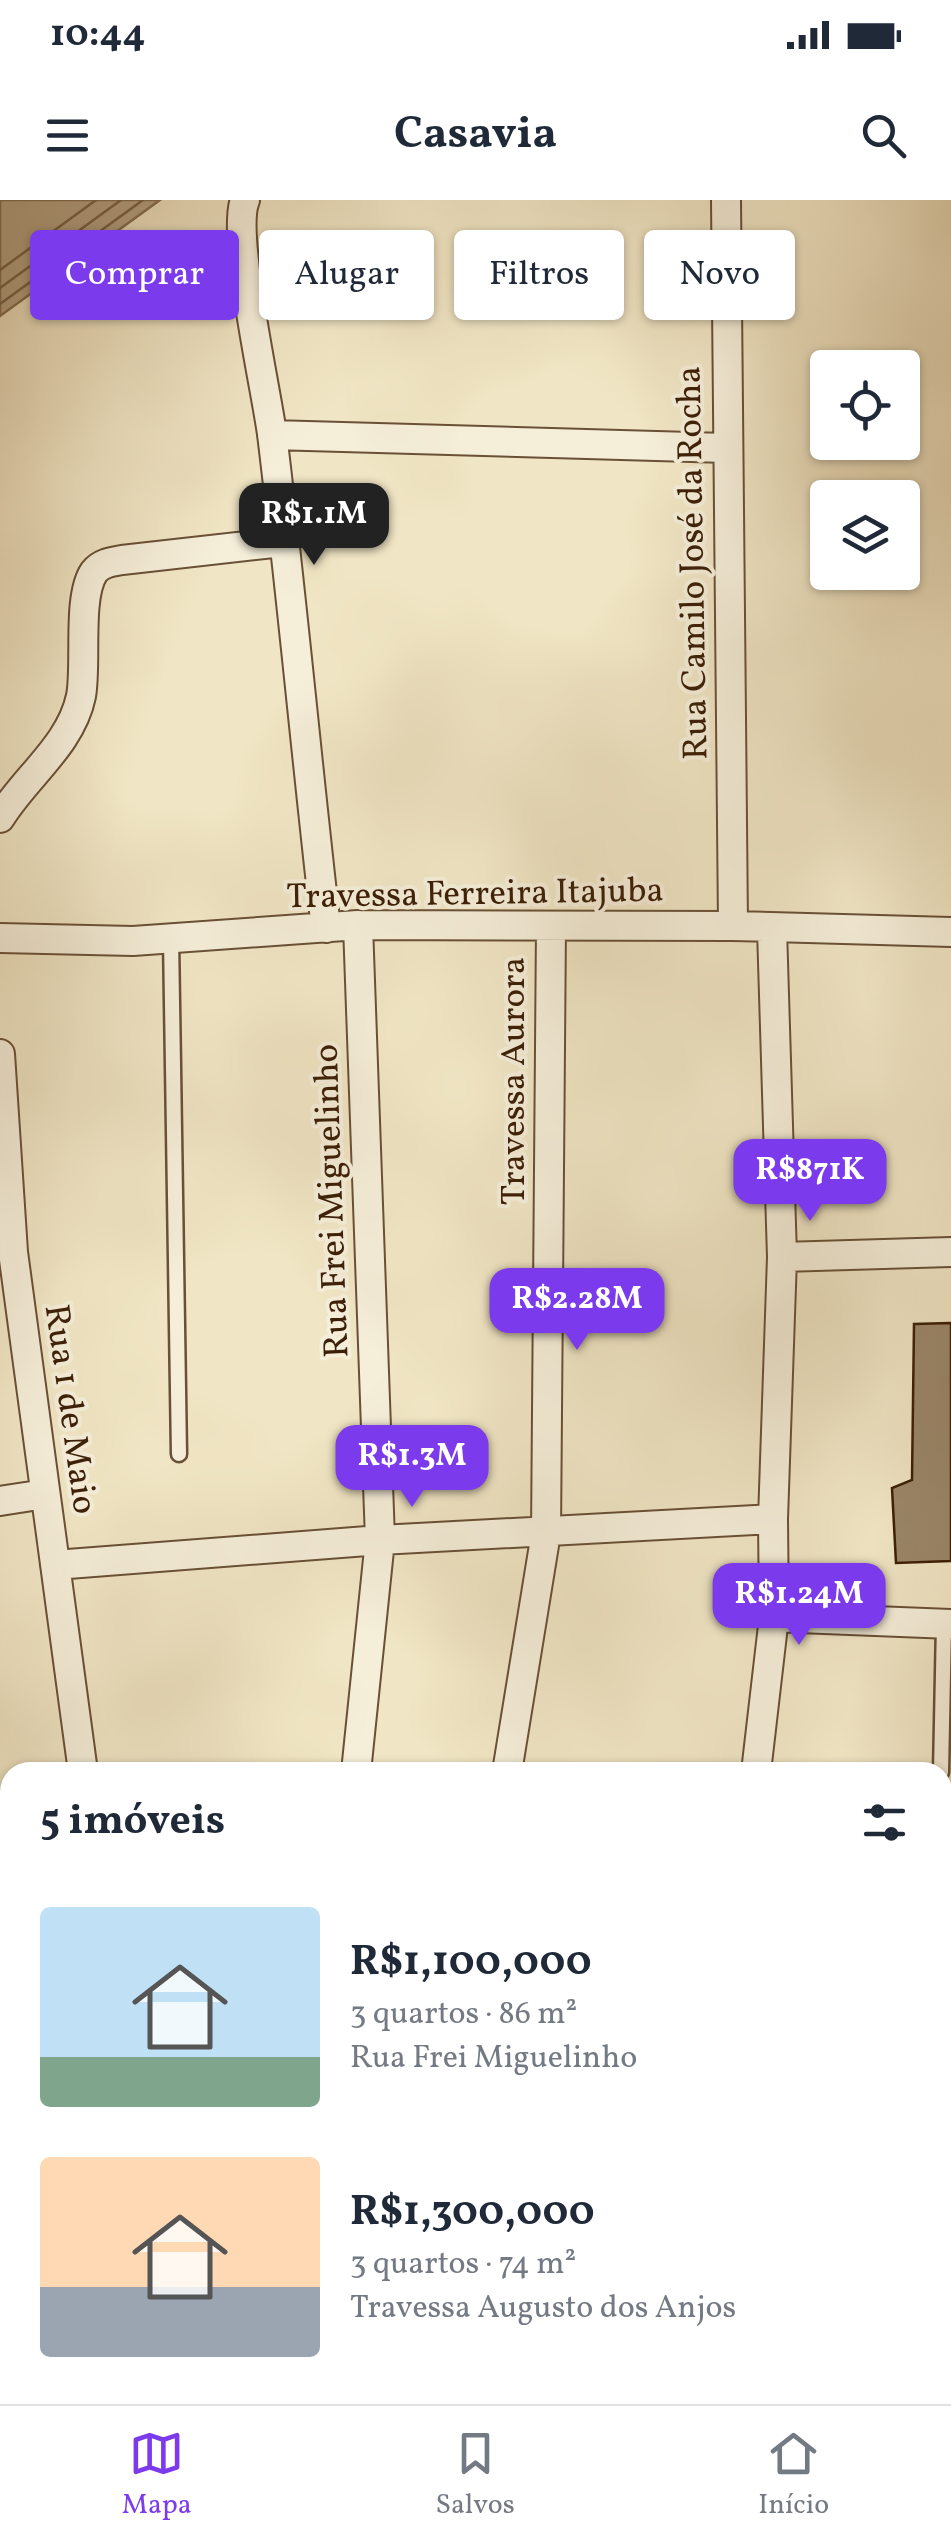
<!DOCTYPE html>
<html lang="pt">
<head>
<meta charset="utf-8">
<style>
  body { margin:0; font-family:Vollkorn,serif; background:#f2f2f3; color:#1f2937; height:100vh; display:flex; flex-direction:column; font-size:38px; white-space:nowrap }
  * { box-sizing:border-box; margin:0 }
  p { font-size:32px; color:#747a83 }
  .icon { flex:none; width:55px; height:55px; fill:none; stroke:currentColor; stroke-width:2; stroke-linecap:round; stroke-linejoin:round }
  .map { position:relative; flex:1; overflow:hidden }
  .panel { position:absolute; left:0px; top:1562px; width:952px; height:642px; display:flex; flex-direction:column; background:#fff; border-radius:30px 30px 0 0; box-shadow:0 2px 8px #0004 }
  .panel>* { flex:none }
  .hud { position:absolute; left:30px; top:30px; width:892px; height:90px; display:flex; gap:20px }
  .tools { position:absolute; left:810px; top:150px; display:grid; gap:20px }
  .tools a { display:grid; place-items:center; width:110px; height:110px; border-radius:10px; background:#fff; box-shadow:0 2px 8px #0004; font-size:50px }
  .price { position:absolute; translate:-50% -85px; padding:0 22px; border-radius:20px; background:#7c3aed; color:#fff; font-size:32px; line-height:65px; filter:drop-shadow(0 2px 5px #0008) }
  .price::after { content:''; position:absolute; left:50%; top:60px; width:30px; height:22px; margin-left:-15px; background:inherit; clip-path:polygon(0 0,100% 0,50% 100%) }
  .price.active { background:#222; color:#fff }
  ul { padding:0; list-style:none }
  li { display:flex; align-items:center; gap:30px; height:250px; padding:0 40px }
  li span { display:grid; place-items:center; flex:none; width:280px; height:200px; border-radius:10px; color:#555 }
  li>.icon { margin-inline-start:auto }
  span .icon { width:120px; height:120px; fill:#fffc; stroke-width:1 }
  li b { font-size:42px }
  h2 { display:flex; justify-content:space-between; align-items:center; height:120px; padding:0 40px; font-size:42px }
  .chip { padding:0 35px; border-radius:10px; background:#fff; box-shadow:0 2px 8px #0004; font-size:35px; line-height:90px }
  .chip.active { background:#7c3aed; color:#fff }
  .status { display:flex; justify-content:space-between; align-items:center; height:70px; padding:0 50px; background:#fff; direction:ltr }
  .status svg { height:28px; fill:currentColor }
  header { display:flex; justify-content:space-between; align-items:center; height:130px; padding:0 40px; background:#fff; font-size:45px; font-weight:700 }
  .dock { display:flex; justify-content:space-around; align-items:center; height:140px; border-top:2px solid #e0e1e3; background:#fff; font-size:28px; color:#747a83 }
  .dock a { display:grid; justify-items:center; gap:5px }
  .dock .active { color:#7c3aed }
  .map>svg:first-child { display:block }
  .water { fill:#b3a284; stroke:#836e52; stroke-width:2.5 }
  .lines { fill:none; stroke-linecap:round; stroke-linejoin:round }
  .shore { stroke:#786046; stroke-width:2.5 }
  .building { fill:#9a8669; stroke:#3c1f07; stroke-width:2.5 }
  .lane-casing { stroke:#695036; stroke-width:19 }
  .street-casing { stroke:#695036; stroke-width:32 }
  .lane { stroke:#f5eed9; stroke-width:14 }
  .street { stroke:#f5eed9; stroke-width:28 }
  .labels { text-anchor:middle; stroke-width:8; stroke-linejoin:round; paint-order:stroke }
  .street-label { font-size:35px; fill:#3c1f07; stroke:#f5eed9 }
</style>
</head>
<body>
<div class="status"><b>10:44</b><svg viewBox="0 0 49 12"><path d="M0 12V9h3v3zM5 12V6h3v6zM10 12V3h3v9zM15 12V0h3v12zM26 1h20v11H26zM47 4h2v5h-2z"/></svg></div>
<header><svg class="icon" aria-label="menu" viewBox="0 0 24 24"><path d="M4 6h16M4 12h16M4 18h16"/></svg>Casavia<svg class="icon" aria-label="search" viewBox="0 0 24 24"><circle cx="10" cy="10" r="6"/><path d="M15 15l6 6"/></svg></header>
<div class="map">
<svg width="951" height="2204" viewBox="0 0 951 2204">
  <rect width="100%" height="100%" fill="#f0e5c4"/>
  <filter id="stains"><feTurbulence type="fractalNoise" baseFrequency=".002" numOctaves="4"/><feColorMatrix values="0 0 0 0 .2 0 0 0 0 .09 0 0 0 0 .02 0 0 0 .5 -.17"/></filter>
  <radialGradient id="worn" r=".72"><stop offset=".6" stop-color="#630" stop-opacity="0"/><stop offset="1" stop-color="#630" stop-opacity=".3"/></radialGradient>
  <!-- water -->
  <path class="water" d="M0,0H160L0,116Z
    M0,1601L10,1618V2195H69L72,2204H0Z"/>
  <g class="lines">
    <!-- shore -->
    <path class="shore" d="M0,70L96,0
      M0,88L121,0
      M0,104L143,0"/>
  </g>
  <!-- building -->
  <path class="building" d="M951,1123V1361L896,1363L892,1288L912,1280L914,1124Z"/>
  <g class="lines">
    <!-- lane casing -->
    <g class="lane-casing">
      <path id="lane" d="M171,738L179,1254
        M941,1572L944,1424
        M942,1617H951"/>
    </g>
    <!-- street casing -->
    <g class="street-casing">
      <path id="street" d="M245,0C231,33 266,189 272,234C292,398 307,564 326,728
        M726,0L733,726
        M272,235L726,248
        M0,618C25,577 71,545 81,496C87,464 77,397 94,372C101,363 111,362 122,360L282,342
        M0,738L133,741L358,725L733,726L951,732
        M0,854L13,1052L83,1572
        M782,1057L951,1052
        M0,1301L45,1294
        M55,1365L380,1340L773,1319
        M774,1417L951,1424
        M356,1572L380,1340L358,725
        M507,1572L546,1333L551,726
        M756,1572L774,1417L773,1319L782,1057L772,729
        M942,1741L951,1740
        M942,1961L951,1960
        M942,2153H951
        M387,2195L388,2204
        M644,2204L645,2195
        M695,2204L696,2195
        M923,2204V2195"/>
    </g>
    <!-- lane -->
    <use href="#lane" class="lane"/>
    <!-- street -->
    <use href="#street" class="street"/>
  </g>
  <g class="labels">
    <!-- street labels -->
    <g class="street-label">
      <text transform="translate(691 363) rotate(-91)" y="12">Rua Camilo José da Rocha</text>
      <text transform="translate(475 692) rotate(-1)" y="12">Travessa Ferreira Itajuba</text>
      <text transform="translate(512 881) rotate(-90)" y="12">Travessa Aurora</text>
      <text transform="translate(330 1001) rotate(-92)" y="12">Rua Frei Miguelinho</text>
      <text transform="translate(72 1209) rotate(82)" y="12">Rua 1 de Maio</text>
    </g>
  </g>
  <rect width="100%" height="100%" filter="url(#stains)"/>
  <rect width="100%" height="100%" fill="url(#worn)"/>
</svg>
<div class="tools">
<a><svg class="icon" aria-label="locate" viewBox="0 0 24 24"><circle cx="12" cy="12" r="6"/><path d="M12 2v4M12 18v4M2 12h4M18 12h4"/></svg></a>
<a><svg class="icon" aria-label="layers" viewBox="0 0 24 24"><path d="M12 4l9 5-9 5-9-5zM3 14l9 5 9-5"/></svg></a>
</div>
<b class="price active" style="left:314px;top:368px">R$1.1M</b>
<b class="price" style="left:810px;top:1024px">R$871K</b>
<b class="price" style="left:577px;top:1153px">R$2.28M</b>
<b class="price" style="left:412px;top:1310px">R$1.3M</b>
<b class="price" style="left:799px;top:1448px">R$1.24M</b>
<div class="hud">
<a class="chip active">Comprar</a>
<a class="chip">Alugar</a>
<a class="chip">Filtros</a>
<a class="chip">Novo</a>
</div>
<section class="panel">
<h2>5 imóveis<svg class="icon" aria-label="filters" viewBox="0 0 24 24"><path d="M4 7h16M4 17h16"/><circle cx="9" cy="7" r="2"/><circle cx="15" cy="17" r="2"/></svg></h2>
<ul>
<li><span style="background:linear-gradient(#bfe0f5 75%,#7fa58c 0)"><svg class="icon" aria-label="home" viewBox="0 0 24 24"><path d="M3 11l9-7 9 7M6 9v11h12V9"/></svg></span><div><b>R$1,100,000</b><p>3 quartos · 86 m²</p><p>Rua Frei Miguelinho</p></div></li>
<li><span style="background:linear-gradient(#ffd9b3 65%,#9aa5b1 0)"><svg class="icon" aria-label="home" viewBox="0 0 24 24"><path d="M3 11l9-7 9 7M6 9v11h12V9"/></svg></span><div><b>R$1,300,000</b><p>3 quartos · 74 m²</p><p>Travessa Augusto dos Anjos</p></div></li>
</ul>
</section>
</div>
<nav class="dock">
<a class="active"><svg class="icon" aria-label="map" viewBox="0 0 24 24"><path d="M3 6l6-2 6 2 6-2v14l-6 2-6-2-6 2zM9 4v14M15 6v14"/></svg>Mapa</a>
<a><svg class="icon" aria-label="saved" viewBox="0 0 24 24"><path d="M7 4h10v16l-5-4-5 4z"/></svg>Salvos</a>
<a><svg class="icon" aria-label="home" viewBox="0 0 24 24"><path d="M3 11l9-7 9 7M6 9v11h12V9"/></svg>Início</a>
</nav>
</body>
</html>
